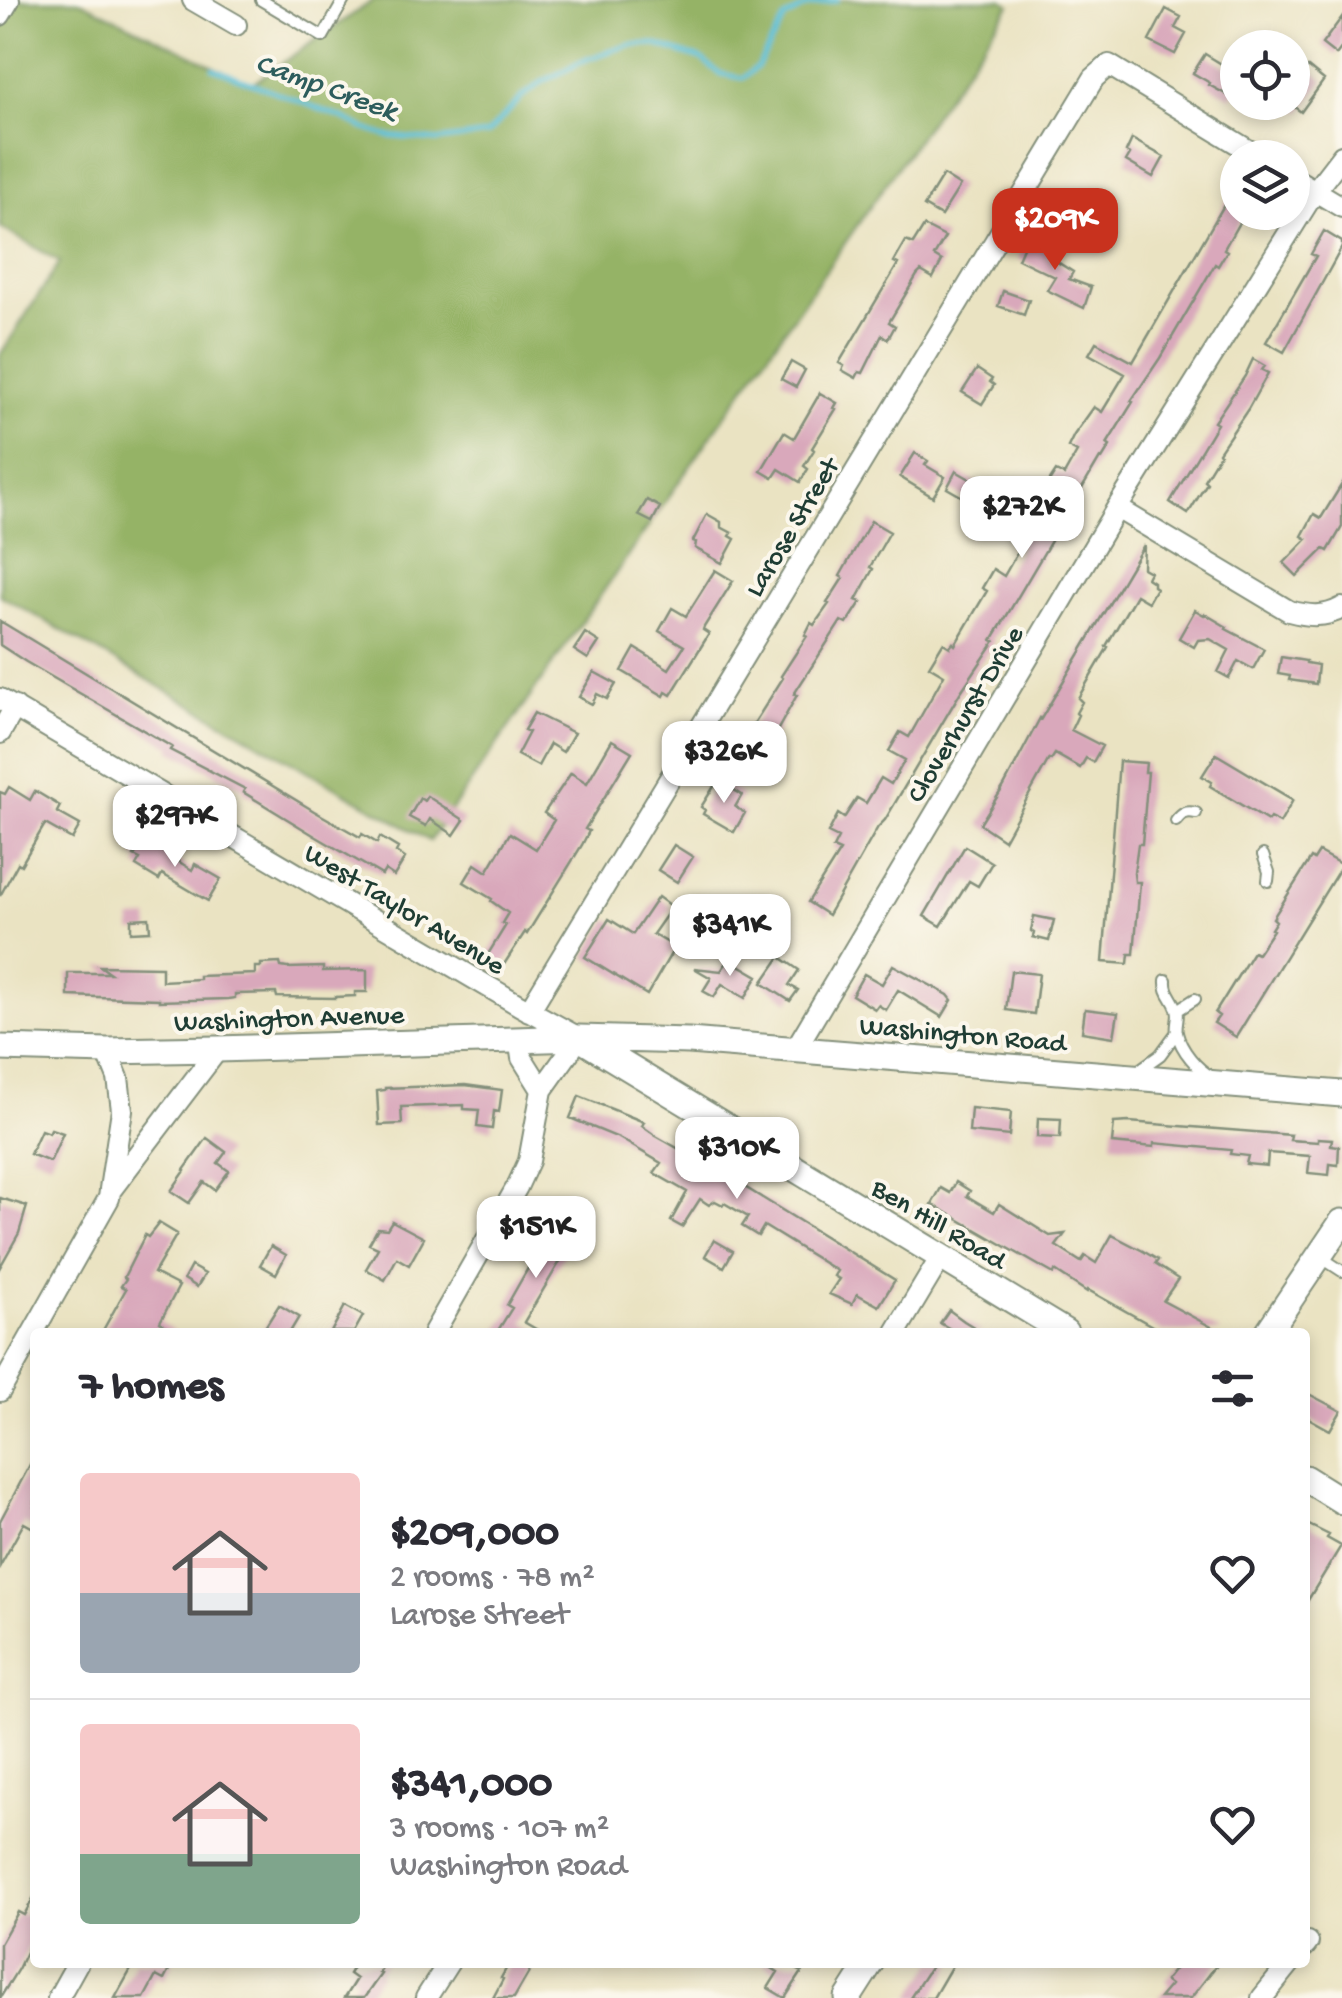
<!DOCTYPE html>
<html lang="en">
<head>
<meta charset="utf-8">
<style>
  body { margin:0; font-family:"Gochi Hand",sans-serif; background:#f2f2f3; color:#2b2b33; height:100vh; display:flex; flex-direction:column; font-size:38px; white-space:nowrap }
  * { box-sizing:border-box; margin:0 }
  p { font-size:32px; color:#7c7c81 }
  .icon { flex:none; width:55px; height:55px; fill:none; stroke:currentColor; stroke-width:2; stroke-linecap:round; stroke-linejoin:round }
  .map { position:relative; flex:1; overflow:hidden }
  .side { position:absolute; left:30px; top:1328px; width:1280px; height:640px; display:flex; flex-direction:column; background:#fff; border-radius:10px; box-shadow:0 5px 15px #0003 }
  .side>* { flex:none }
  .buttons { position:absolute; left:1220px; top:30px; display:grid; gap:20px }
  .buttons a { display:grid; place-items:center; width:90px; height:90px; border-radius:50%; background:#fff; box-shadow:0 5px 15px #0003; font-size:50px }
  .price { position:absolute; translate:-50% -85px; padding:0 22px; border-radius:20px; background:#fff; color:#222; font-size:32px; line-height:65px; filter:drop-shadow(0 2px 5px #0008) }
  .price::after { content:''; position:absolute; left:50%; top:60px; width:30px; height:22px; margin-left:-15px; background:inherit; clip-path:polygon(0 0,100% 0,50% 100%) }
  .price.active { background:#c8321e; color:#fff }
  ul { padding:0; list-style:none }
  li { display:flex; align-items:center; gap:30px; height:250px; padding:0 50px }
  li+li { border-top:2px solid #e1e1e2 }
  li span { display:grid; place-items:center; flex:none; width:280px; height:200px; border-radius:10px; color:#555 }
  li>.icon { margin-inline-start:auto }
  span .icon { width:120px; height:120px; fill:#fffc; stroke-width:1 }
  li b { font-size:42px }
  h2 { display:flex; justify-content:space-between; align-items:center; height:120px; padding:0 50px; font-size:42px }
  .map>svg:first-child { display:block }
  .forest { fill:#95b366; stroke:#5a784d; stroke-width:2.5 }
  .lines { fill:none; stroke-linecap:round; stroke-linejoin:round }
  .stream { stroke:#58bed6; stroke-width:5 }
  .building { fill:#d9a8bb }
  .service-casing { stroke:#84907b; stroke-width:14 }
  .minor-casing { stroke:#84907b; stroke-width:24 }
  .tertiary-casing { stroke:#84907b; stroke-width:29 }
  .service { stroke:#fff; stroke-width:10 }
  .minor { stroke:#fff; stroke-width:20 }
  .tertiary { stroke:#fff; stroke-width:25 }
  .labels { text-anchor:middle; stroke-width:8; stroke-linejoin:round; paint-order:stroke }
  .street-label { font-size:28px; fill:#1f3d34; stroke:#fbf7ec }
  .water-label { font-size:30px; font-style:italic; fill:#2d5d5c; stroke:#fbf7ec }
</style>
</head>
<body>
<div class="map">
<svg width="1342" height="1998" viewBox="0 0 1342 1998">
  <rect width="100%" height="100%" fill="#fbf7ec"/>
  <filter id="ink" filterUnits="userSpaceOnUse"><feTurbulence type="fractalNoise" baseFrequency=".01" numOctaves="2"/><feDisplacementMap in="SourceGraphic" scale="20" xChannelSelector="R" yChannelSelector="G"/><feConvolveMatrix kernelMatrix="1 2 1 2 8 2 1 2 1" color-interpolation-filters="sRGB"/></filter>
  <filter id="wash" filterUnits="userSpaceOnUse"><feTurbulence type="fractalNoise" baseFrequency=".0048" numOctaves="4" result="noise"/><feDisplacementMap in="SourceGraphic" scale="40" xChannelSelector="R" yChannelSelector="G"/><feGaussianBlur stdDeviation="2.25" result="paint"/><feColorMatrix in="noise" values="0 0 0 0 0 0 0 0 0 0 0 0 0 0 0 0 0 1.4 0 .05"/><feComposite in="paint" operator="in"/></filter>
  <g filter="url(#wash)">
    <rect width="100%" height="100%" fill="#eae3c2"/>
    <!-- forest -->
    <path class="forest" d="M4,0H78L251,84L374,0H1003L1010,5L430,841L0,595V355L60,262L0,227V7Z"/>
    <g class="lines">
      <!-- stream -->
      <path class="stream" d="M213,68L340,117L363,128L387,136L437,141L487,134L522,97L542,82L587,59L629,45L654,44L701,59L721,74L743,78L758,66L785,18L805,7L837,0"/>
    </g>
    <g id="blocks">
      <!-- building -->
      <path class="building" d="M1166,9L1181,17L1175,28L1186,34L1175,54L1149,41Z
        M1342,17V47L1336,55L1322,44Z
        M1205,54L1238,74V86L1231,97L1209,85L1210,83L1193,73Z
        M1308,67L1324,80L1301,112L1288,102H1292V89Z
        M1132,139L1164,157L1153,177L1126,161L1130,154L1126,152Z
        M943,175L960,186L941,216L924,206Z
        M1238,181V212H1245L1224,249L1227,251L1218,266L1215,264L1160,358L1131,401L1133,402L1107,444L1110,446L1102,459L1100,458L1006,617L992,640L995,641L960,693L885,820L878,827L828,915L808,902L840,851L833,848L838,838L828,833L838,814L844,818L857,798L866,803L881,778L891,784L905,760L889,751L900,732L909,737L944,675L929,666L943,643L950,647L953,643L955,645L987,591L982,588L993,569L1004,576L1021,546L1014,542L1033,507L1056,471L1064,475L1077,452L1068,447L1074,435L1094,407L1102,412L1125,374L1089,354L1096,342L1133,362Z
        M1068,203L1097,219L1089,234L1079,228L1076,234L1056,223Z
        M924,226L945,237L934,256L942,261L933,278L921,271L917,275L889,322L895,326L888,339L882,335L863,373L859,372L856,378L842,370L844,366L839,363L898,264L894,262L906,241L913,244Z
        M1324,231L1342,242V247L1284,352L1266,342L1316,256L1311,254Z
        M1027,238L1051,250L1048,256L1073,272L1069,279L1091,287L1084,308L1047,290L1055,277L1018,259Z
        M1003,291L1029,300L1024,315L998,306Z
        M1253,359L1265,366L1262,370L1268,373L1248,409L1219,452L1220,454L1204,480L1207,483L1188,514L1170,502L1217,424L1214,422L1245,376Z
        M791,362L805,370L796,387L781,379Z
        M977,369L992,379L990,382L994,385L982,404L962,392Z
        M820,393L837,403L834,408L836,409L812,448L814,450L804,466L808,469L800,482L779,469L773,478L761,471L784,432L794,438Z
        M915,453L928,461L925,465L945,477L933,497L900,477Z
        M956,471L989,490L980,507L947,488Z
        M1342,484V527L1328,551L1324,549L1297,576L1284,563L1307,539L1302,536L1314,514L1321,518Z
        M647,500L660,507L652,522L638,515Z
        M707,514L721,522V527L732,533L730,536L735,539L722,563L695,548L696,542L693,541Z
        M871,521L890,532L870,567L873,569L856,600L861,602L847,624L841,621L794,694L797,695L758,765L733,752L743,734L746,736L783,678L781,676L807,636L805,635L811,623L814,625L829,604L827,603L843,578L840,576Z
        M1144,545L1143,568L1150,572L1147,578L1153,582V586L1156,588L1148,602L1136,595L1106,646L1108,647L1078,698L1082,702L1076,713L1078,715L1071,730L1102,746L1093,762L1086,758L1080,768L1055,754L1051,760L1049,759L1004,840L980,824L1004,786L1040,718L1041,719Z
        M715,570L733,581L704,627L703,630L709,634L671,695L666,692L664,696L622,671L635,648L669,669L684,646L659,631L672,608L686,616Z
        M1195,610L1204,615L1205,614L1227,627L1226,629L1264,649L1253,669L1238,661L1229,678L1218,672L1229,650L1210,639L1198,640L1194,647L1179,638Z
        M0,621L314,811L360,837L362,834L377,843L380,837L398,848L396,852L405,858L394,876L385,870L382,875L315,836L243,792L245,789L170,750L172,747L26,662L0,645Z
        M585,633L599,642L588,659L574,650Z
        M1281,657L1306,661V663L1318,665L1316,684L1289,680L1290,676L1278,674Z
        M594,672L616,684L607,699L597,694L592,704L579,697Z
        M534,713L574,733L563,752L550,744L538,766L517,755L529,732L524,730Z
        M612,740L632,752L585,829L589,831L582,845L527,934L525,932L501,969L485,959L506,925L502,923L508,913L491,901L492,899L464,882L475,864L487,872L510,833L536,849L554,820L544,813L571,773L587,783Z
        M1216,754L1293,800L1280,823L1270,818L1268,821L1210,786L1212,782L1202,776Z
        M1119,761L1146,763L1145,772H1148L1142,844H1138L1134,873L1135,882H1140L1134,954H1129L1128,964L1103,962Z
        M718,780L742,795L735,807L745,813L734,832L703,814L705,810L701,807Z
        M9,787L30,800L35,791L60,806L57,812L80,825L72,839L45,824L21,865L18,863L0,896V792L5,794Z
        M427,796L464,820L454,835L430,819L426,826L409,817L420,798L424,801Z
        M144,839L150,843L152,840L164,848L162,851L192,870L195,864L221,879L208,901L162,874L159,880L136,866L140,859L134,856Z
        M674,845L693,857L677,882L658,870Z
        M965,846L992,863L978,886L969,881L941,926L924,916Z
        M1319,852L1342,865L1236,1037L1214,1023L1219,1016L1215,1013L1253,952L1257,954L1273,930L1271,929L1276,921L1273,918L1311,858L1314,860Z
        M658,897L672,907L653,934L675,947L647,995L585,957L609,919L633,934Z
        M1034,916L1054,920L1049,941L1033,937L1034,933L1031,931Z
        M149,918L150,931L131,932V919Z
        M780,957L799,970L789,985L798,990L790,1001L762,983Z
        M729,959L758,976L745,998L722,984L714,997L703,991L711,978L694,968L721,971Z
        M280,963L281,967L287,968L323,967V971L367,970V992H355V996L335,997V998L277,997L276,993L235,994V998L228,999L159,1001V999L68,996V973H110L100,966L162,967V981L199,979V976L255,974V967H261V964Z
        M893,965L948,995L952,1000L942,1017L898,990L886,1010L878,1005L875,1009L852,995L864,974L882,984Z
        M1011,971L1039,974L1034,1014L1006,1010Z
        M1085,1009L1118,1013L1114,1037L1082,1032Z
        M465,1085L502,1090L499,1112L494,1111L492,1129L477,1127L479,1110L464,1109V1105L401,1107L402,1124L379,1125L377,1091L385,1090V1088Z
        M579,1096L644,1122L642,1126L656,1136L727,1176L895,1280L879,1306L857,1294L852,1304L829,1294L839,1279L834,1276L837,1271L764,1226L758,1236L742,1226L748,1217L724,1203L723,1205L715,1201L709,1205L700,1199L682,1227L671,1221L687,1192L654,1173L661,1163L619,1138L570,1118Z
        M971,1108L1011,1112L1009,1136L969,1132Z
        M1038,1118L1061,1119L1060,1138L1037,1137Z
        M1129,1122L1291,1135L1290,1140L1318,1142V1138L1332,1139L1331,1145L1339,1146L1338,1165L1330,1164L1329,1175L1308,1173L1310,1156L1268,1153L1267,1166L1246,1164L1248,1156L1230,1154L1231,1150L1154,1143V1147L1112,1143L1114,1123Z
        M51,1129L63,1133L50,1162L30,1154L41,1130L49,1133Z
        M207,1138L226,1152L218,1163L229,1171L215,1190L204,1182L189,1203L171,1191L185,1171L184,1170Z
        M956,1182L970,1191L967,1196L994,1212L999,1204L1050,1236L1065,1234L1056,1246L1081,1262L1085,1256L1096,1263L1112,1235L1143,1251L1158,1260L1155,1264L1178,1279L1163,1301L1221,1332H1163L1088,1290L1087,1292L1055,1271L1054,1274L1038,1265L932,1204L941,1188L950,1193Z
        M0,1198L27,1206L19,1233L0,1267Z
        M392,1221L424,1238L409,1265L397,1258L385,1280L366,1269L378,1248L369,1244L378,1228L387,1229Z
        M159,1223L177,1234L154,1273L179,1286L160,1322L175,1332H102L126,1289L121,1286L126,1279L124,1277L145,1235L148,1237Z
        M552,1226L574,1238L524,1322L541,1332H497L512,1308L507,1305Z
        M714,1240L733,1251L724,1267L705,1256Z
        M271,1246L286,1255L276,1274L260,1265Z
        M191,1266L205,1274L197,1287L184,1279Z
        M279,1305L299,1317L290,1332H262Z
        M345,1306L363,1316L354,1332H331Z
        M949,1310L964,1321L982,1332H956L940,1323Z
        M1305,1392L1341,1411L1330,1430L1305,1416Z
        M35,1455V1529L24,1523L0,1566V1521Z
        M1305,1523L1329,1535L1327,1538L1341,1546L1305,1605Z
        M35,1895V1933L18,1969L0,1998V1944L18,1912L24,1915Z
        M132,1962H173L164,1980L156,1976L144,1998H115L134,1964Z
        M356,1962H385L379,1973L381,1974L364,1998H344L356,1979L349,1974Z
        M510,1962H535L514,1998H493L503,1979L501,1978Z
        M762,1962H803L798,1970L802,1972L785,1998L768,1988L778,1972Z
        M934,1962H954L933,1998H910Z
        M1180,1962H1219L1191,1998H1159L1170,1985L1165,1981Z"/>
    </g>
  </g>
  <g filter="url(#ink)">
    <use href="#blocks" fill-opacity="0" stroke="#84907b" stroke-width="2.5"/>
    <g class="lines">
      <!-- service casing -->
      <g class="service-casing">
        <path id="service" d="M261,0L323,37L344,0
          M1176,821C1182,813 1186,811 1196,813
          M1263,855L1269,872L1268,881
          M1166,980C1165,993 1173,997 1177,1009C1180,1016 1175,1025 1177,1033C1181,1050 1197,1069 1212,1077
          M1178,1010L1195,999
          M1139,1070L1160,1055L1177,1032
          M1322,1258L1342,1271"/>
      </g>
      <!-- minor casing -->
      <g class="minor-casing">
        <path id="minor" d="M193,0L236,25
          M0,15L9,0
          M1292,177L1342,207
          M1117,508L1289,611C1308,616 1324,618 1342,608
          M0,699L519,1005L579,1038L542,1090L529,1161L517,1187L434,1332
          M0,733L15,707
          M529,1011L1094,78L1109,65L1261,158
          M519,1038L522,1058L542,1090
          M796,1048L1117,508L1315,191L1342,156
          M107,1051L118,1078L122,1110L110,1189
          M896,1332L941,1257
          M0,1391L109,1198L110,1191L218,1049
          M1305,1946L1308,1942
          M58,1998L78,1962
          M426,1998L449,1962
          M1262,1998L1291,1962"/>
      </g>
      <!-- tertiary casing -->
      <g class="tertiary-casing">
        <path id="tertiary" d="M583,1040L1065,1332
          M0,1048L107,1051L218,1049L579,1038L689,1041L1342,1094
          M1268,1332L1342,1222
          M1305,1478L1342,1501
          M848,1998L871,1962"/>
      </g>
      <!-- service -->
      <use href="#service" class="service"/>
      <!-- minor -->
      <use href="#minor" class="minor"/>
      <!-- tertiary -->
      <use href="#tertiary" class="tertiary"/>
    </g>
  </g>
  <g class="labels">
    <!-- street labels -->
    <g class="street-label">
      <text transform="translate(790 526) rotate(-59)" y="10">Larose Street</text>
      <text transform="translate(963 713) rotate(-59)" y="10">Cloverhurst Drive</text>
      <text transform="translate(406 907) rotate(31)" y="10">West Taylor Avenue</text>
      <text transform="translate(289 1016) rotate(-2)" y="10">Washington Avenue</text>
      <text transform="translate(963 1032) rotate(5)" y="10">Washington Road</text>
      <text transform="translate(940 1222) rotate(31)" y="10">Ben Hill Road</text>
    </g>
    <!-- water labels -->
    <g class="water-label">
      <text transform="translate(327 85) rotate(20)" y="10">Camp Creek</text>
    </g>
  </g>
</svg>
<div class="buttons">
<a><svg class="icon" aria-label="locate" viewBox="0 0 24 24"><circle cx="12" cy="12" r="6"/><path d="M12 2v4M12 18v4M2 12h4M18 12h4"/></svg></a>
<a><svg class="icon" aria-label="layers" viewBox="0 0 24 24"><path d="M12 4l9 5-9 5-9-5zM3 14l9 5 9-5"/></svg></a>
</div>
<b class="price active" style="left:1055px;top:273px">$209K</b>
<b class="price" style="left:1022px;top:561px">$272K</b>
<b class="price" style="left:724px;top:806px">$326K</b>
<b class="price" style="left:175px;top:870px">$297K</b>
<b class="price" style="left:730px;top:979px">$341K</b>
<b class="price" style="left:737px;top:1202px">$310K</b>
<b class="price" style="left:536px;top:1281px">$151K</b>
<section class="side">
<h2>7 homes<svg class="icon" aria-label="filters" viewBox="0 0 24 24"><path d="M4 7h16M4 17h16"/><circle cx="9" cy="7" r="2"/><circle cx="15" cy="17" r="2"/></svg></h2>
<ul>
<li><span style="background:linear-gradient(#f6c9c9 60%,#9aa5b1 0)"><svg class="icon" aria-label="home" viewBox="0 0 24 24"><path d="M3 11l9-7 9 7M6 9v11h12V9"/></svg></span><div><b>$209,000</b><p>2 rooms · 78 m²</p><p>Larose Street</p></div><svg class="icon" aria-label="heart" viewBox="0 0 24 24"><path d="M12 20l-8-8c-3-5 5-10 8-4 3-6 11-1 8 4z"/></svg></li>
<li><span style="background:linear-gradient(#f6c9c9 65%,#7fa58c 0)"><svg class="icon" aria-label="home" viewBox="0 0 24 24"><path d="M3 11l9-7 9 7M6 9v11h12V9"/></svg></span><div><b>$341,000</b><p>3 rooms · 107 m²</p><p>Washington Road</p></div><svg class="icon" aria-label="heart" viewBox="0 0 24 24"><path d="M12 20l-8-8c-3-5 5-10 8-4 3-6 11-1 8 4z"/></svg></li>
</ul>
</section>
</div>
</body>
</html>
